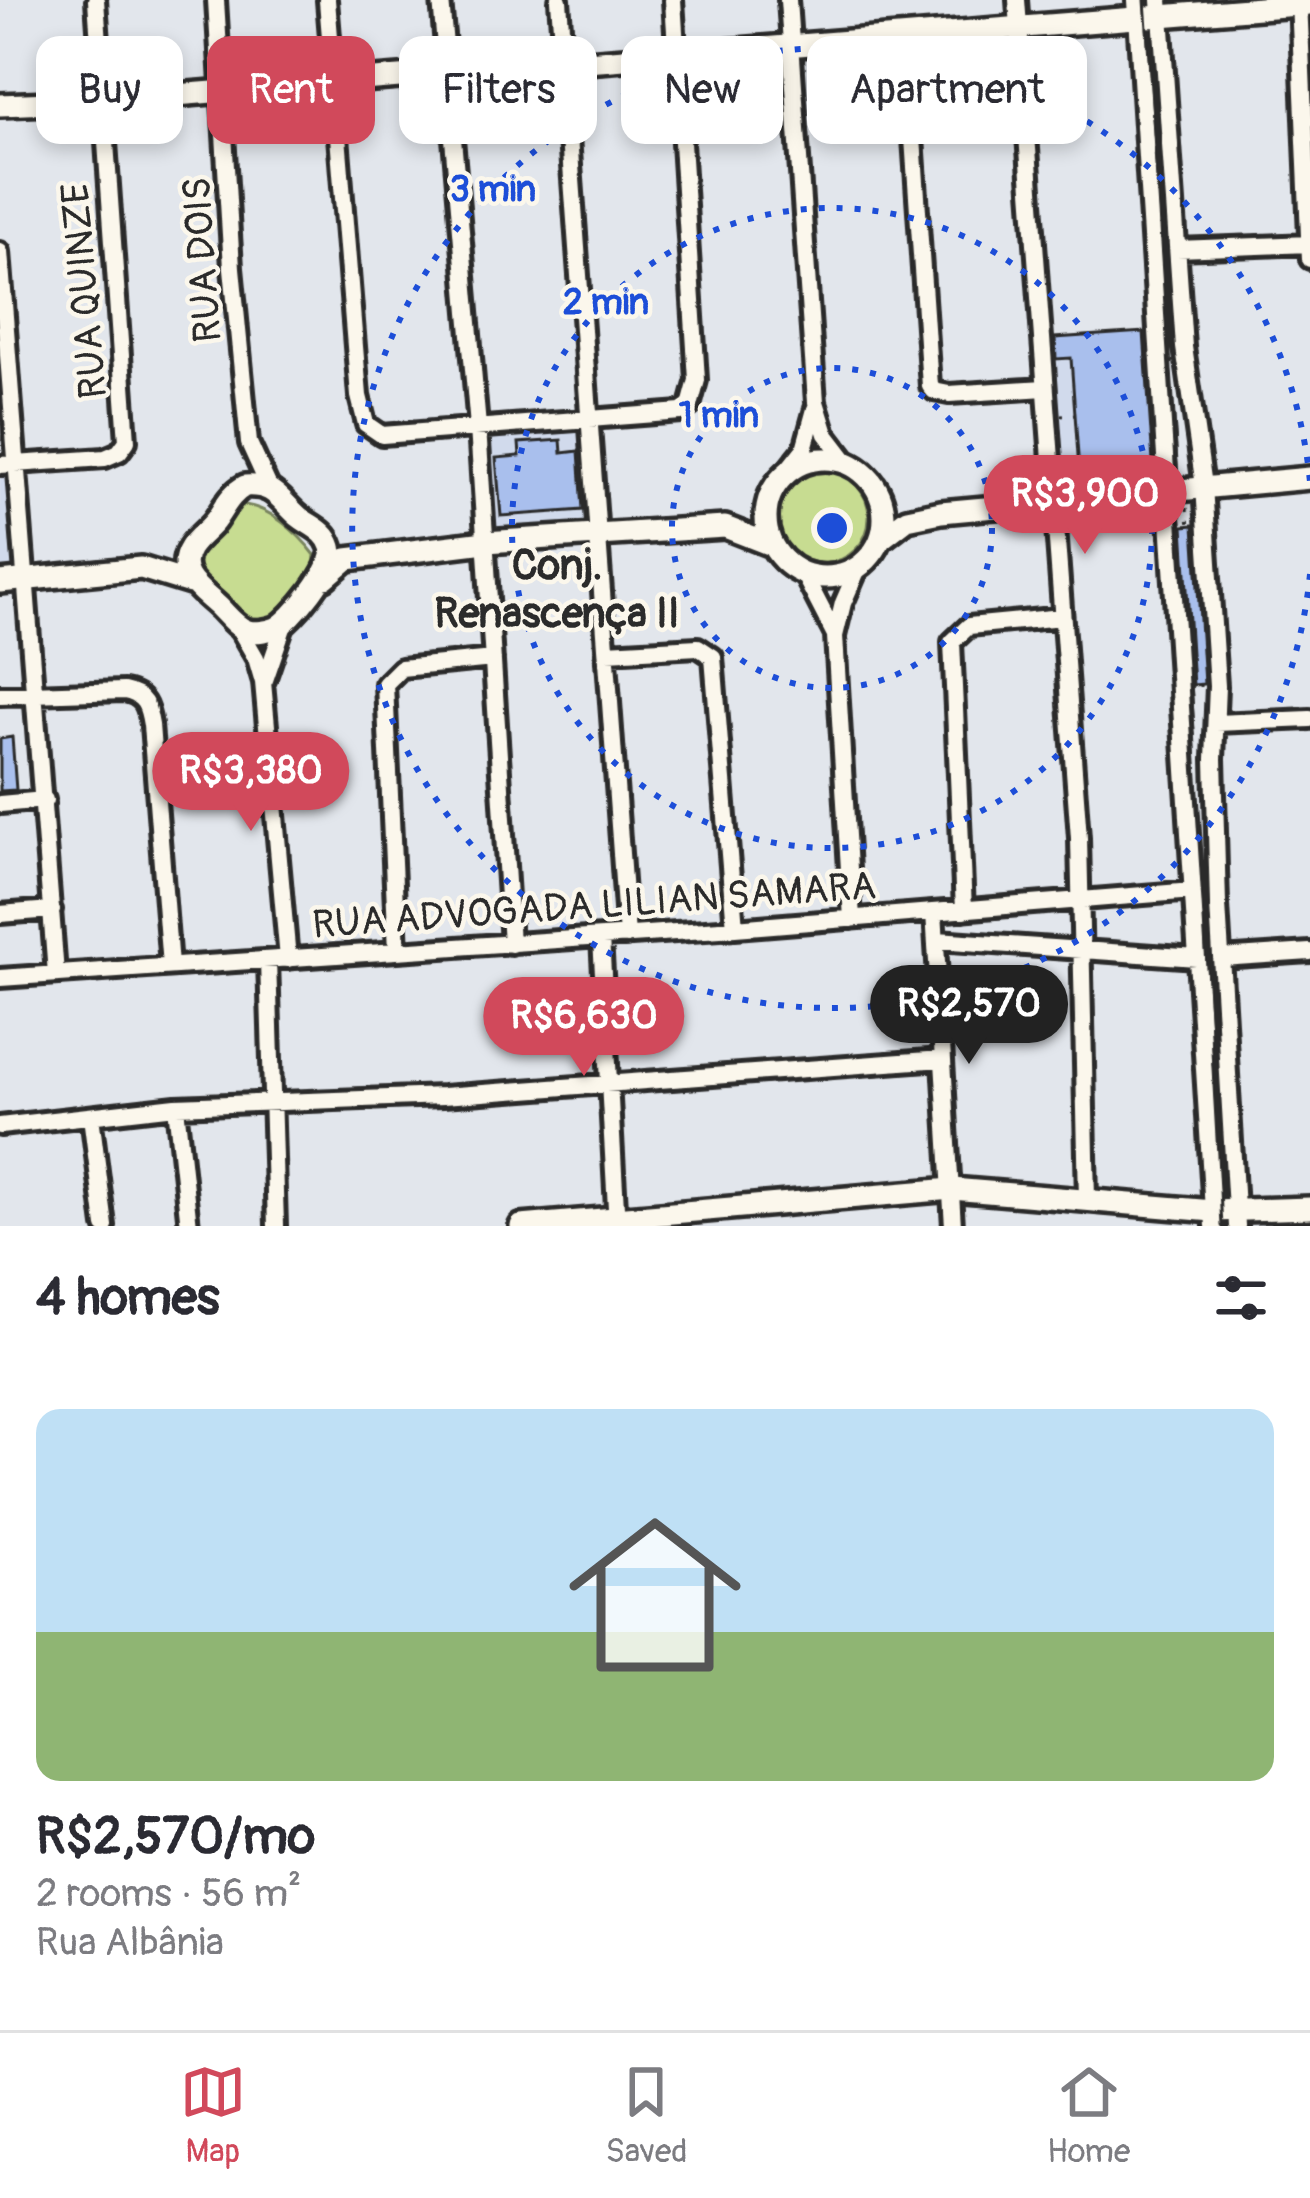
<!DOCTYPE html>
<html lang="en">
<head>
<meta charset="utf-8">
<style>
  body { margin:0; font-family:Pangolin,sans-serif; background:#f2f2f3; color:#2b2b33; height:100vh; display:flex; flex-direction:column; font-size:45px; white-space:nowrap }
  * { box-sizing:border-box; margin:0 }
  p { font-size:39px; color:#7c7c81 }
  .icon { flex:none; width:66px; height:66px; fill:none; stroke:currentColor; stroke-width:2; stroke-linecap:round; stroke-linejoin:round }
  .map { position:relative; height:1226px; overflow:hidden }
  .details { display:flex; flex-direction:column; background:#fff; flex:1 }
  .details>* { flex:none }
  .hud { position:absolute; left:36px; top:36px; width:1239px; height:108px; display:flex; gap:24px }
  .price { position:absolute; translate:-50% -102px; padding:0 27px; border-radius:42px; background:#d1495b; color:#fff; font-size:39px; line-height:78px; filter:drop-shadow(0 3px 6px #0008) }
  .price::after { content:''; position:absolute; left:50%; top:72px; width:36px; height:27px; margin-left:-18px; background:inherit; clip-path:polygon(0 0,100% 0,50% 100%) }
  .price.selected { background:#222; color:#fff }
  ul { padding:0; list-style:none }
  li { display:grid; align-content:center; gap:24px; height:636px; padding:0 36px }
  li+li { border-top:3px solid #e1e1e2 }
  li span { display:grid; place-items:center; height:372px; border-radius:24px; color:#555 }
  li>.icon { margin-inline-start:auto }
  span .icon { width:216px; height:216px; fill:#fffc; stroke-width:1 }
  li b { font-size:51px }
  h2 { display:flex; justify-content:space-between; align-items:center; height:144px; padding:0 36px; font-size:51px }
  .pill { padding:0 42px; border-radius:24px; background:#fff; box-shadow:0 6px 18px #0003; font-size:42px; line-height:108px }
  .pill.selected { background:#d1495b; color:#fff }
  .dock { display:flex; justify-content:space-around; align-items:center; height:168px; border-top:3px solid #e1e1e2; background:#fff; font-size:33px; color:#7c7c81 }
  .dock a { display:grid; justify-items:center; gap:6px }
  .dock .selected { color:#d1495b }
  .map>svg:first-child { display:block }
  .built { fill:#d1daec }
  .green { fill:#c7dc91; stroke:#79845e; stroke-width:3 }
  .building { fill:#a9bfed; stroke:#2b2b2b; stroke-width:3 }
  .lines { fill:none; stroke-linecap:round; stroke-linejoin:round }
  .minor-casing { stroke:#2b2b2b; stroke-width:26 }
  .tertiary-casing { stroke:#2b2b2b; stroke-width:30 }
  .path { stroke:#2b2b2b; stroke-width:3; stroke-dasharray:3 9; stroke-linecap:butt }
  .minor { stroke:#fbf7ec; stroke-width:16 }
  .tertiary { stroke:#fbf7ec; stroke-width:21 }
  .tram { stroke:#2b2b2b; stroke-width:3 }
  .ring { fill:none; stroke:#1d4ed8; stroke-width:6; stroke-dasharray:6 12 }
  .labels { text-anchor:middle; stroke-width:9; stroke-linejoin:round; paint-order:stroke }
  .street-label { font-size:39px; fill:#2b2b2b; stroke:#fbf7ec }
  .neighbourhood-label { font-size:42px; font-weight:bold; fill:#2b2b2b; stroke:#fbf7ec }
  .centre { fill:#1d4ed8; stroke:#fbf7ec; stroke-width:6 }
  .ring-label { font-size:36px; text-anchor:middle; font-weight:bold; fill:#1d4ed8; stroke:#fbf7ec; stroke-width:9; stroke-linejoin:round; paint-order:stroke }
</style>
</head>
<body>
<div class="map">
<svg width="1310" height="1226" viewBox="0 0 1310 1226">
  <rect width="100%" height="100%" fill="#e2e6ec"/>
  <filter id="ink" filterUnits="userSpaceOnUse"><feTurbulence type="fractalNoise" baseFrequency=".00833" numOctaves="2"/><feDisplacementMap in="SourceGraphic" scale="24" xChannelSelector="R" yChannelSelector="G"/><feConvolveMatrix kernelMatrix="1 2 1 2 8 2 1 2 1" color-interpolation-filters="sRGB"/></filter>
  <g filter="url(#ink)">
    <!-- built -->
    <path class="built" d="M1148,332L1158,480L1127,482L1126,479H1119L1118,483L1063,487L1053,338Z
      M581,429L589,524L493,531L486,435Z
      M0,477H11L19,567L0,569Z"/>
    <!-- green -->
    <path class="green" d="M777 517a46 46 0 1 1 92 0a46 46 0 1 1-92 0Z
      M241,505C268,505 299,534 315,555L314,565C303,580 291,606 274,615C240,632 183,582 203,547C212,532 230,519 241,505Z"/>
    <!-- building -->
    <path class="building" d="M1144,332L1154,477L1100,476V482L1080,484L1071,358L1056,359L1055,338Z
      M561,440L562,453L579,451L583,510L501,516L496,458L520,456L519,443Z
      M1194,525L1204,684L1193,685L1183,526Z
      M12,737L16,790L0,791V739Z"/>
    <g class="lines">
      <!-- minor casing -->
      <g class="minor-casing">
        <path id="minor" d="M216,0L232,268L249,443L269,487
          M327,0L359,396L366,424L382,435L681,412L690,406L697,380L673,0
          M441,0L478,427L511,944
          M559,0L627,936
          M788,0L816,402L826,434L849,464
          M1017,0L1079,838L1087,1200
          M1136,0L1214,1226
          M1160,0L1184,347L1204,486L1217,686L1214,759L1218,905L1237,1226
          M1299,0L1310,259
          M906,36L930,386L934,391L949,394L1045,388
          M1177,249L1310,244
          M0,252L56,974
          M0,465L105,458L119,452L127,441L96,0
          M781,478L804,449L815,409
          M803,573L835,635
          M237,625L256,658L263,682L288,959
          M607,652L698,647L713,657L735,928
          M265,680L285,622
          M0,695L124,691C145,695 148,706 151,725L170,966
          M1216,723L1310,719
          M0,804L45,800
          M964,910L952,642L969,626L1062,617
          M934,912L953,1226
          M0,914L52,910
          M852,919L835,636L843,603L859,566
          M601,938L617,1226
          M937,940L1197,958
          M397,951L385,684L401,668L493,659
          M1221,958L1310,952
          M268,960L276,1226
          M0,978L735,928L1193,891
          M176,1106L189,1226
          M91,1116L105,1226
          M0,1126L176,1106L443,1096L942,1059"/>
      </g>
      <!-- tertiary casing -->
      <g class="tertiary-casing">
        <path id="tertiary" d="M0,105L101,101L1310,4
          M766 518a59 59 0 1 1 118 0a59 59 0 1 1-118 0Z
          M245,486C274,484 278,498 298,516C310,526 326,530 331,547C337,566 291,621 276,628C268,631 256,633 248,631C237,628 228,616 220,608C204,592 173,575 190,548C196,538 208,530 215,521C225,507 230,494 245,486Z
          M881,539L907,519L941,512L1310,478
          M325,578L347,559L485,542L725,527L771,545
          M0,582L141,568L190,583
          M521,1226L952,1189L1213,1211L1310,1208"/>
      </g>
      <!-- path -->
      <path class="path" d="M1061,415L1075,414
        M1187,508L1189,526
        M1200,684V687"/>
      <!-- minor -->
      <use href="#minor" class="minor"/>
      <!-- tertiary -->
      <use href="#tertiary" class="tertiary"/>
      <!-- tram -->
      <path class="tram" d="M1145,0L1187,611L1222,1226"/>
    </g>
  </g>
  <!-- distance rings -->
  <g class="ring">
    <circle cx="832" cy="528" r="160"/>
    <circle cx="832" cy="528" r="320"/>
    <path d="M1310 574A480 480 0 1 1 1310 482"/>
  </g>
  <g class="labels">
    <!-- street labels -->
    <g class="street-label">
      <text transform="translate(201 260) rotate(-94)" y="14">RUA DOIS</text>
      <text transform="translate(83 291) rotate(-95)" y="14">RUA QUINZE</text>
      <text transform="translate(594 904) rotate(-4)" y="14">RUA ADVOGADA LILIAN SAMARA</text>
    </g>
    <!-- neighbourhood labels -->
    <g class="neighbourhood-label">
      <text x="557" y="579">Conj.<tspan x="557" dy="48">Renascença II</tspan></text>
    </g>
  </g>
  <circle cx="832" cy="528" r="18" class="centre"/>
  <g class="ring-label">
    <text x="493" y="201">3 min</text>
    <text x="606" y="314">2 min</text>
    <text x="719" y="427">1 min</text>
  </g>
</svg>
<b class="price" style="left:1085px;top:557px">R$3,900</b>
<b class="price" style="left:251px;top:834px">R$3,380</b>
<b class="price selected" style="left:969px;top:1067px">R$2,570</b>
<b class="price" style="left:584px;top:1079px">R$6,630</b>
<div class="hud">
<a class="pill">Buy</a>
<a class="pill selected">Rent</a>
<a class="pill">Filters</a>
<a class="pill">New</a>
<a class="pill">Apartment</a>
</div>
</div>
<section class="details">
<h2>4 homes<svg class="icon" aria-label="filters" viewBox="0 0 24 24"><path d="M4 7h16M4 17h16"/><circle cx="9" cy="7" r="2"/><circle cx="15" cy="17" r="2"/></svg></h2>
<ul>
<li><span style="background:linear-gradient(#bfe0f5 60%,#8fb573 0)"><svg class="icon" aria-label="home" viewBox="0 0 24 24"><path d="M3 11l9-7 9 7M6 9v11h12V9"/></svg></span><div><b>R$2,570/mo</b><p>2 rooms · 56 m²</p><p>Rua Albânia</p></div></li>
</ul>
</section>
<nav class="dock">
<a class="selected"><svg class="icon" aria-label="map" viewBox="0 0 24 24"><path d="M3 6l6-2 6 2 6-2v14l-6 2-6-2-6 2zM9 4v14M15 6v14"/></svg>Map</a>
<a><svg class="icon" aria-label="saved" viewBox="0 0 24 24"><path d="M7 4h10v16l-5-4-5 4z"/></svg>Saved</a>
<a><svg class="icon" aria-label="home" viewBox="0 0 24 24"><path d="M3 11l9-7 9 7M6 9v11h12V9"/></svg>Home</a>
</nav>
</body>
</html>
